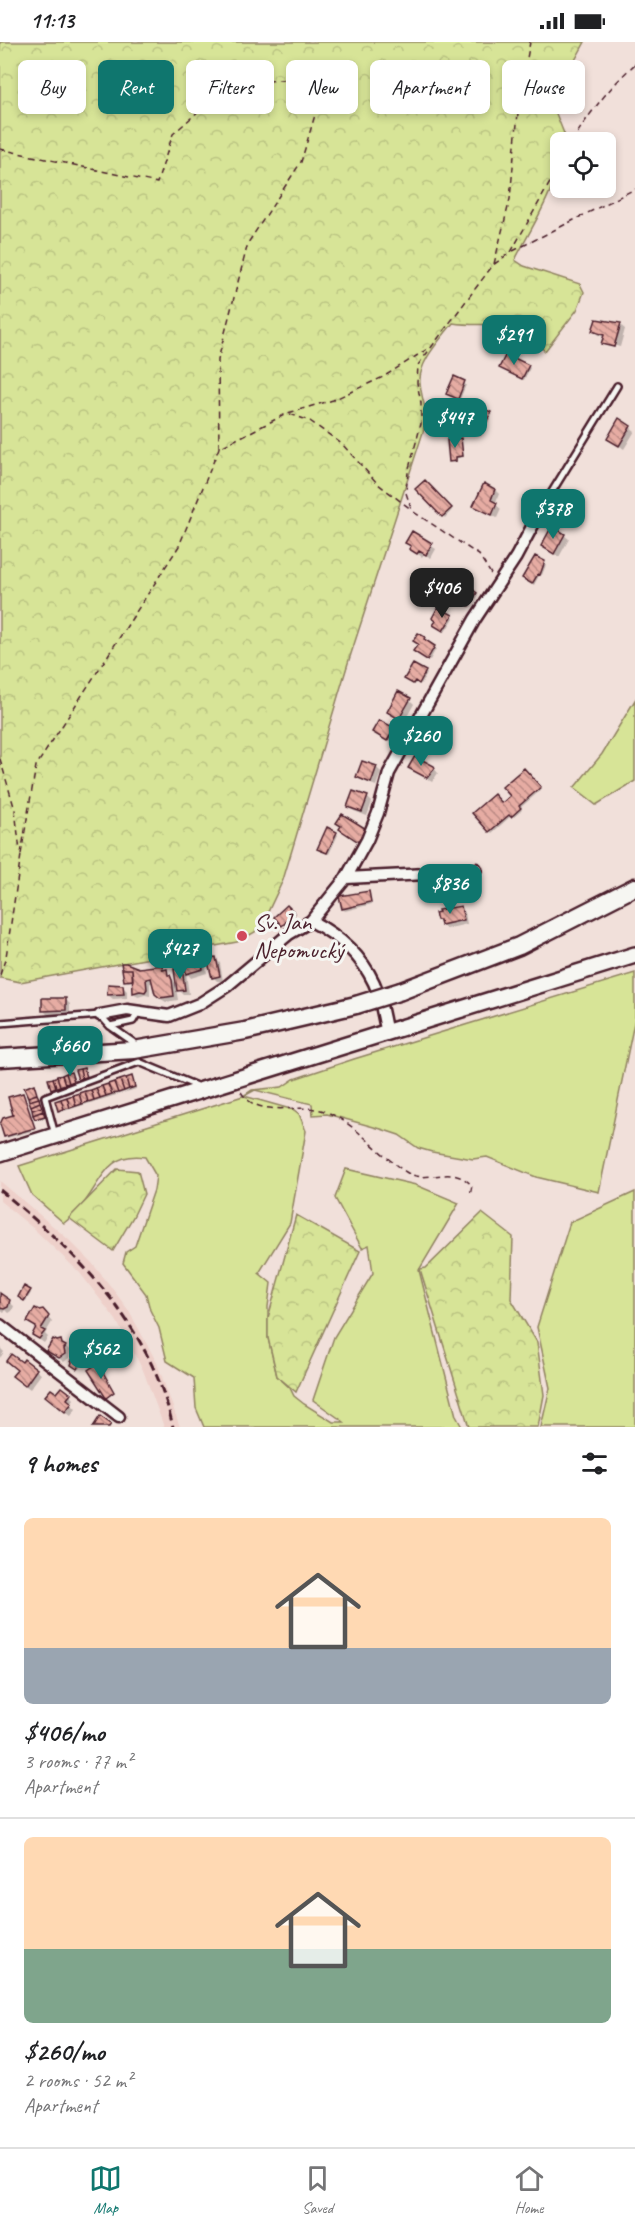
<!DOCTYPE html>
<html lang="en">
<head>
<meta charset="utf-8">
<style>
  body { margin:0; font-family:Caveat,sans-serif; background:#f2f2f2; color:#202124; height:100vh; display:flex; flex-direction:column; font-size:22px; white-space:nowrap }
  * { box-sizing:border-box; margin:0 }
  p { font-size:20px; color:#757577 }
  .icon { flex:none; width:33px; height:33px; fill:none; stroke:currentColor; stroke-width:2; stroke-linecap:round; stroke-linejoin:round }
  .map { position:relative; height:1385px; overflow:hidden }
  .panel { display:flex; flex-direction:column; background:#fff; flex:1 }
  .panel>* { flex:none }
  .banner { position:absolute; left:18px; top:18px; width:600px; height:54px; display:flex; gap:12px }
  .tools { position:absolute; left:550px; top:90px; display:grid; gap:12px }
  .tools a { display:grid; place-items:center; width:66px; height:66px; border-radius:9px; background:#fff; box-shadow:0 3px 9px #0003; font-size:30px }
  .price { position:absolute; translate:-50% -51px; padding:0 14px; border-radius:12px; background:#0f766e; color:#fff; font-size:20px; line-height:39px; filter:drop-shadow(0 2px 3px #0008) }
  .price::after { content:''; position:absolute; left:50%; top:36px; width:18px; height:14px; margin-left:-9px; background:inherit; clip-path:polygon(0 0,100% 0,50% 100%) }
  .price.current { background:#222; color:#fff }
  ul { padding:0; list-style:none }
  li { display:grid; align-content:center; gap:12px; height:318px; padding:0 24px }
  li+li { border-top:2px solid #e0e0e0 }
  li span { display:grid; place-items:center; height:186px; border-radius:9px; color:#555 }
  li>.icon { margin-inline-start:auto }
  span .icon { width:108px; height:108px; fill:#fffc; stroke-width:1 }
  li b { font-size:26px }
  h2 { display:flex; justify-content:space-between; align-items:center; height:72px; padding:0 24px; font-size:26px }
  .pill { padding:0 21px; border-radius:9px; background:#fff; box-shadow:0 3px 9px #0003; font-size:21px; line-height:54px }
  .pill.current { background:#0f766e; color:#fff }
  .status { display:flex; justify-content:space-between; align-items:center; height:42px; padding:0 30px; background:#fff; direction:ltr }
  .status svg { height:16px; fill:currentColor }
  .dock { display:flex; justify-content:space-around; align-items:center; height:84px; border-top:2px solid #e0e0e0; background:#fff; font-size:16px; color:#757577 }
  .dock a { display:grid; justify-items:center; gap:3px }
  .dock .current { color:#0f766e }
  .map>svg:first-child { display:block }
  .built { fill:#eed0ca }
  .grass { fill:#d7e497; stroke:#908261; stroke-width:1.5 }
  .forest { fill:url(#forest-crowns); stroke:#908261; stroke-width:1.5 }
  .shadow { fill:#0003 }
  .building { fill:url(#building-back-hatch); stroke:#4a1f2b; stroke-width:1.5 }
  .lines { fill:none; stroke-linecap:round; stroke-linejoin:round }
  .lane-casing { stroke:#4a1f2b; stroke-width:10 }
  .street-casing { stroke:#4a1f2b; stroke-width:15 }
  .secondary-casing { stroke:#4a1f2b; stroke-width:20 }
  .primary-casing { stroke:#4a1f2b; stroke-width:21 }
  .path { stroke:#4a1f2b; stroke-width:1.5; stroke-dasharray:6 4.5; stroke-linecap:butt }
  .lane { stroke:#f6f6f2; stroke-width:5 }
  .street { stroke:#f6f6f2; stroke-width:10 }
  .secondary { stroke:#f6f6f2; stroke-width:15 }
  .primary { stroke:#f6f6f2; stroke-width:16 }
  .rail { stroke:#4a1f2b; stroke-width:3; stroke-dasharray:9 4.5; stroke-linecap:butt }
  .primary-bridge-casing { stroke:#4a1f2b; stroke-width:21; stroke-linecap:butt }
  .primary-bridge { stroke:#f6f6f2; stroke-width:16 }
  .poi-dot { fill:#d1495b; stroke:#f6f6f2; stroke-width:2 }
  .labels { text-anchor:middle; stroke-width:6; stroke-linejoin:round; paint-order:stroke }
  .poi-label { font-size:24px; fill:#4a1f2b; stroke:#f6f6f2; text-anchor:start }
</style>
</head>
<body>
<div class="status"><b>11:13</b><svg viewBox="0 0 49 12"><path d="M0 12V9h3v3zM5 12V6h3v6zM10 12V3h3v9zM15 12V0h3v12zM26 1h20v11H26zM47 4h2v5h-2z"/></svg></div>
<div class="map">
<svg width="635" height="1385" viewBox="0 0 635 1385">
  <defs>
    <pattern id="forest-crowns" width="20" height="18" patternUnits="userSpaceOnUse" patternTransform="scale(1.5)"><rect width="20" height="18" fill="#d7e497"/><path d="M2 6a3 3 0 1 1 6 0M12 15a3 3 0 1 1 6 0" fill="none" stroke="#bac382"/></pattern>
    <pattern id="building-back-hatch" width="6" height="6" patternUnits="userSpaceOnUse" patternTransform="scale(1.5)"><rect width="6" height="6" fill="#e6aca3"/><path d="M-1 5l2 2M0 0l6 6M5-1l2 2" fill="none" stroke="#bc8b85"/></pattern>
  </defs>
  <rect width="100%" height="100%" fill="#f1e0da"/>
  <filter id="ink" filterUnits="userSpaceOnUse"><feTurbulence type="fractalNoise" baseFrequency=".0167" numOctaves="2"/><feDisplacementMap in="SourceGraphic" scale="12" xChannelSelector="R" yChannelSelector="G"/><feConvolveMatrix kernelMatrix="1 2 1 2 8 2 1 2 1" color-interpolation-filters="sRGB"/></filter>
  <g filter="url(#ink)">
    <!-- built -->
    <path class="built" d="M0,1139L68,1197L92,1221L112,1246L129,1269L157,1321L180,1385H164L143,1328L116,1278L80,1231L34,1187L0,1159Z"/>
    <!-- grass -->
    <path class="grass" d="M635,658V739L596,763L574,746L602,712Z
      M635,931V976L599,1150L536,1135L487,1115L473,1117L432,1110L418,1106L399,1093L381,1087L327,1072L313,1073L312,1062L255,1048L244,1054L294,1068L299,1072L306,1089L290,1181L259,1231L271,1241L268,1265V1296L277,1334L290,1346L294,1354L304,1362L333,1380H344L313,1358L334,1295L373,1231L369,1203L362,1206L335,1156L346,1127L416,1143L459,1161L419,1228L456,1374L462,1385H204L196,1366L194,1336L167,1319L159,1286L150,1268L146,1252L123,1221L126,1210L135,1204L154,1148L156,1134L145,1115C104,1109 101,1144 78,1168C74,1173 69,1177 64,1181L32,1153L19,1124L243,1054L252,1048L282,1045L294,1037L354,1017Z
      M635,1150V1385H541L550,1346L537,1285L570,1180Z"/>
    <!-- forest -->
    <path class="forest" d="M0,0H585L568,31L555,69L567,99L566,100H561C561,142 533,182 515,218L524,224L580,242L584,250L577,268L545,309C535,300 519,286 505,284C488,281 471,284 453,281C441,297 418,320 420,341C421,354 426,366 427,378L348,621L283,838L266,874L255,890L237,900L20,940L0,936Z
      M117,1127L138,1129L144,1152L133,1175L113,1209L69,1176Z
      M482,1171L513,1195L511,1257L537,1300L544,1353L538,1385H469L420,1227L426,1226Z
      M296,1173L360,1209L296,1350L277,1334L268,1296V1276Z"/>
    <!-- shadow -->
    <path class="shadow" d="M620,283L625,287L620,305L606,301V304L603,301L605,295L598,293L594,289Z
      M528,324L530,326L524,338L503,327Z
      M454,336L466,343L460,357L450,353Z
      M490,372L492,373L482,393L471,388Z
      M630,385L635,389L624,407L609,396Z
      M460,398L464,415L457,416V421H453L452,419Z
      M425,440L452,468L445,476L417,447Z
      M495,448L499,452L495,462L501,467L497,476L475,463Z
      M413,492L436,507L431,516L424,512L422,515L411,507L407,501Z
      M564,493L569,497L559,515L542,504Z
      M544,521L546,523L542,533L540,532L534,543L526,538Z
      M468,545L478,554L471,565L462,559Z
      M452,574L454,576L445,590L437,585Z
      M419,593L436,607L430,618L417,611L420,602Z
      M425,630L427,632L421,642L417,640L415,642L408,638Z
      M410,658L414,662L404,680L389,670Z
      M444,682L449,687L442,698L430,689Z
      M394,688L395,689L390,699L376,691Z
      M376,725L381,730L376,744L363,739L358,735Z
      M433,725L438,731L432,740L410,726Z
      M524,728L541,748L520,766L522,768L514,775L512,773L492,791L475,771L502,763L512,754Z
      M367,755L372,760L367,774L354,769L349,765Z
      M336,791L338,793L329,812L320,808Z
      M369,851L372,862L345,869L343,867L341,855Z
      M287,865L295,874L285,884L276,875Z
      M460,866L465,870L467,882L446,887L438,878Z
      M199,911L204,916L207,931L191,936L187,931Z
      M215,917L220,921L223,939H217L213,935Z
      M162,925L174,939L178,947L176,946L178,958L166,960L161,957L156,952L154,941H150V954L145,953L138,955L134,951V939L128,940L126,938L139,928Z
      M182,928L186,932L189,952H183L178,947Z
      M122,944L127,949V956L113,957L108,953Z
      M65,957L70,962V972L48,973L43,968Z
      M72,1033L74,1041L54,1048L52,1046Z
      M132,1036L136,1047L61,1070L60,1069L57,1060Z
      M34,1044L46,1076L38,1078L26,1047Z
      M22,1052L35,1088L7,1096L6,1094Z
      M30,1249L31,1251L26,1259L22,1257Z
      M0,1253L14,1264L12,1269L9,1271L6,1268L4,1271L0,1268Z
      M42,1269L52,1280L45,1292L48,1295L44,1301L33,1293L38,1286L34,1284Z
      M61,1299L70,1309L69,1316L64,1320L48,1309L57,1300Z
      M0,1306L4,1310L0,1316Z
      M82,1317L84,1319L79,1327L74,1325Z
      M24,1319L41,1332L30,1347L18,1338Z
      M57,1353H70L74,1357L71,1362L76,1367L71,1374L51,1359Z"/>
    <!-- building -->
    <path class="building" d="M596,277L621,281L614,305L601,302L604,293L592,289Z
      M506,312L529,323L522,337L499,326Z
      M454,334L465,339L458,357L446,352Z
      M478,364L491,370L480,393L467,386Z
      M619,376L631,384L619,404L607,397Z
      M461,396L463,414L456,415V419L449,420L447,398Z
      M425,438L452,466L442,475L415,447Z
      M484,441L495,447L491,458L497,461L492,473L473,464Z
      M552,484L565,492L554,512L541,504Z
      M412,489L432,501L426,513L419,509L417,512L409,507L411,504L405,501Z
      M535,514L545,519L540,533L538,532L532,542L522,536Z
      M467,543L477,551L469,564L458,558Z
      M438,565L453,573L443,589L433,583L436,579L432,576Z
      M418,591L425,595L424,597L435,604L427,618L413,609L418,602L413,599Z
      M413,622L426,629L419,642L415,639L413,642L404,637Z
      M398,649L411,656L399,677L387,670Z
      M436,676L445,681L438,695L428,689Z
      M379,678L395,686L387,699L372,690Z
      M415,714L434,724L435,726L427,736L408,726Z
      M362,719L377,724L371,741L356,735Z
      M524,726L541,745L519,764L521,766L511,775L509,773L489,790L472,771L494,752L502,761L510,754L502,745Z
      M353,749L368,754L362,770L347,765Z
      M342,772L368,788L360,801L339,787L341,784L336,781Z
      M327,785L337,790L327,811L317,807Z
      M369,849L371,860L342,867L339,854Z
      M287,863L295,871L282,884L274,875Z
      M461,864L464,878L441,883L440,878H437L435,871L439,870L438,868Z
      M200,909L203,927L186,932L183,910Z
      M216,915L220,934L212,936L207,916Z
      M121,921H126L139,926L162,923L163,928L167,927L168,933H170L172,938L174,954L160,956L155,952L151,936L146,937L147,947L145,950L140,949L133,951L132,927H122Z
      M182,926L185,948L177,949L174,927Z
      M122,927H132L133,938L124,939Z
      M108,942L123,943L124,952L107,953Z
      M42,956H66V968L42,969Z
      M84,1026L87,1035L82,1036L80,1027Z
      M80,1027L82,1036L78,1038L75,1028Z
      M71,1030L74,1039L69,1041L66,1031Z
      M66,1031L69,1041L65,1042L62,1033Z
      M62,1033L65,1042L60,1044L57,1034Z
      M57,1034L60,1044L56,1045L53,1036Z
      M132,1034L135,1045L129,1047L126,1036Z
      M53,1036L56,1045L51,1047L48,1037Z
      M126,1036L129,1047L124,1049L120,1038Z
      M120,1038L124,1049L118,1051L114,1040Z
      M114,1040L118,1051L112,1052L108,1042Z
      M34,1042L37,1052L28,1055L24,1046Z
      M108,1042L112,1052L106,1054L102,1044Z
      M102,1044L106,1054L100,1056L96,1046Z
      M96,1046L100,1056L94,1058L91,1048Z
      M91,1048L94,1058L88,1060L85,1049Z
      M85,1049L88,1060L82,1062L79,1051Z
      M23,1051L35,1086L4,1095L0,1082L3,1076L13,1073L8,1055Z
      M79,1051L82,1062L76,1064L73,1053Z
      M37,1052L39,1056L29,1059L28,1055Z
      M73,1053L76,1064L70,1066L67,1055Z
      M67,1055L70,1066L64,1067L61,1057Z
      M39,1056L40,1060L31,1064L29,1059Z
      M61,1057L64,1067L58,1069L55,1059Z
      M40,1060L42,1065L32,1068L31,1064Z
      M42,1065L43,1069L33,1073L32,1068Z
      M43,1069L45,1074L35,1077L33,1073Z
      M24,1244L31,1248L24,1259L18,1255Z
      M0,1251L10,1258L8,1265L4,1267L0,1266Z
      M35,1266L39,1268L43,1267L49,1274L41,1287L45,1289L39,1297L32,1293L36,1285L27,1280Z
      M53,1297L57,1299L61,1298L62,1302L66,1304L64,1307L65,1312L59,1316L46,1309Z
      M11,1312L22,1320L24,1317L37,1327L25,1344L12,1334L17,1328L6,1319Z
      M76,1313L83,1316L77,1327L71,1323L72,1320L71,1319Z
      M98,1321L114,1350L106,1356L88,1328Z
      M62,1345L71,1352L67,1357L72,1361L65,1370L45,1354L51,1347L57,1351Z
      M100,1374L111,1382L109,1385H93Z"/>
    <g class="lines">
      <!-- lane casing -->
      <g class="lane-casing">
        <path id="lane" d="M542,466L617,344
          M0,981L100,973L110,984L133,1000
          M110,984L133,979L138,970
          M55,1093L45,1055L139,1020L199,1045"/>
      </g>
      <!-- street casing -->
      <g class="street-casing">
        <path id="street" d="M346,836L467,830L476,827
          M311,879C338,893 361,913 374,941C381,956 383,975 387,991
          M100,973L127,968L169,974L199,962L227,944L289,892L311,879L346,836L367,798L378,771L389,731L475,577L516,515L542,466
          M0,1283L119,1375"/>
      </g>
      <!-- secondary casing -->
      <g class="secondary-casing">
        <path id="secondary" d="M0,1111L635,913"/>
      </g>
      <!-- primary casing -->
      <g class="primary-casing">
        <path id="primary" d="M401,949L519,904L635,845
          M0,1016L134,1008L245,989L356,963"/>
      </g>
      <!-- path -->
      <path class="path" d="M572,100C589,71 610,45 635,22
        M0,107L157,141L173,92L228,43L290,37L312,50L315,73L301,120L248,201L218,318L219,406
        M513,209L635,147
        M494,222L510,157L519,60L530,0
        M290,372L310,379L342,402L378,442L412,468
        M491,532L479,513L412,469L406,451L408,430L421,382V361L417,341L418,323L493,223L511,210L561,121
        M0,717L15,768L20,809
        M21,812L36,724L179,504L219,406L288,371L333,358L383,335L429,306
        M0,933L6,915L21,813
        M241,1050C258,1078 298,1060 324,1069C354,1079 379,1113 406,1130C423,1141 443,1128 460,1135C464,1136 468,1140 472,1143L470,1154"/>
      <!-- lane -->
      <use href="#lane" class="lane"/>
      <!-- street -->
      <use href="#street" class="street"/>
      <!-- secondary -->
      <use href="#secondary" class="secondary"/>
      <!-- primary -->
      <use href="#primary" class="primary"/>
      <!-- rail -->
      <path class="rail" d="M0,1148C78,1212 150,1282 173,1385"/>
      <!-- primary-bridge casing -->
      <g class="primary-bridge-casing">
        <path id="primary-bridge" d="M356,963L401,949"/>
      </g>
      <!-- primary-bridge -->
      <use href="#primary-bridge" class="primary-bridge"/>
    </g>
  </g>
  <!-- markers -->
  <circle class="poi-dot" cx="242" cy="894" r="6"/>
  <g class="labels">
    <!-- poi labels -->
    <g class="poi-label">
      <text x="254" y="888">Sv. Jan<tspan x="254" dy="28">Nepomucký</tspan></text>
    </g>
  </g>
</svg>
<div class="tools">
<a><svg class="icon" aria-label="locate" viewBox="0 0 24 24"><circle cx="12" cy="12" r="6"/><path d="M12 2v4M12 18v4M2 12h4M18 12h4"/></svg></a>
</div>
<b class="price" style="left:514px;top:324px">$291</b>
<b class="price" style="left:455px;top:407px">$447</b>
<b class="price" style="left:553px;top:498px">$378</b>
<b class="price current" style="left:442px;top:577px">$406</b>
<b class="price" style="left:421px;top:725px">$260</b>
<b class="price" style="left:450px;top:873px">$836</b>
<b class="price" style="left:180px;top:938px">$427</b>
<b class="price" style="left:70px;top:1035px">$660</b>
<b class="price" style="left:101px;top:1338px">$562</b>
<div class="banner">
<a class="pill">Buy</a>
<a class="pill current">Rent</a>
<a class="pill">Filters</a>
<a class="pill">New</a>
<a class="pill">Apartment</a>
<a class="pill">House</a>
</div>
</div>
<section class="panel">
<h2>9 homes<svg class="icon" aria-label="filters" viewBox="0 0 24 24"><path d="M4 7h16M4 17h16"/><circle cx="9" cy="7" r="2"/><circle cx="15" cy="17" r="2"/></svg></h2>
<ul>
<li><span style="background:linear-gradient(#ffd9b3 70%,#9aa5b1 0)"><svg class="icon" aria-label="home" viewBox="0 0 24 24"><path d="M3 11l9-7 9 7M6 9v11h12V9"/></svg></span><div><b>$406/mo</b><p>3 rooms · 77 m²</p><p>Apartment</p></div></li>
<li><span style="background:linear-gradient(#ffd9b3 60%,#7fa58c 0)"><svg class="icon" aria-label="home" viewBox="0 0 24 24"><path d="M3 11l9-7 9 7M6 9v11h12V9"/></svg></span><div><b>$260/mo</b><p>2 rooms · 52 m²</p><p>Apartment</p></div></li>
</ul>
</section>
<nav class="dock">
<a class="current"><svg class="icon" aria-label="map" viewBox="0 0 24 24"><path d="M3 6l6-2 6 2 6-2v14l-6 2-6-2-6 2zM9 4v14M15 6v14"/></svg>Map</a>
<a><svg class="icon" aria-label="saved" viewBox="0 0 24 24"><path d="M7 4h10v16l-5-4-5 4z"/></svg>Saved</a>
<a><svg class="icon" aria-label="home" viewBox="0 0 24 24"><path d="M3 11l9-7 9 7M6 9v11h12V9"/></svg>Home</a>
</nav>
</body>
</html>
